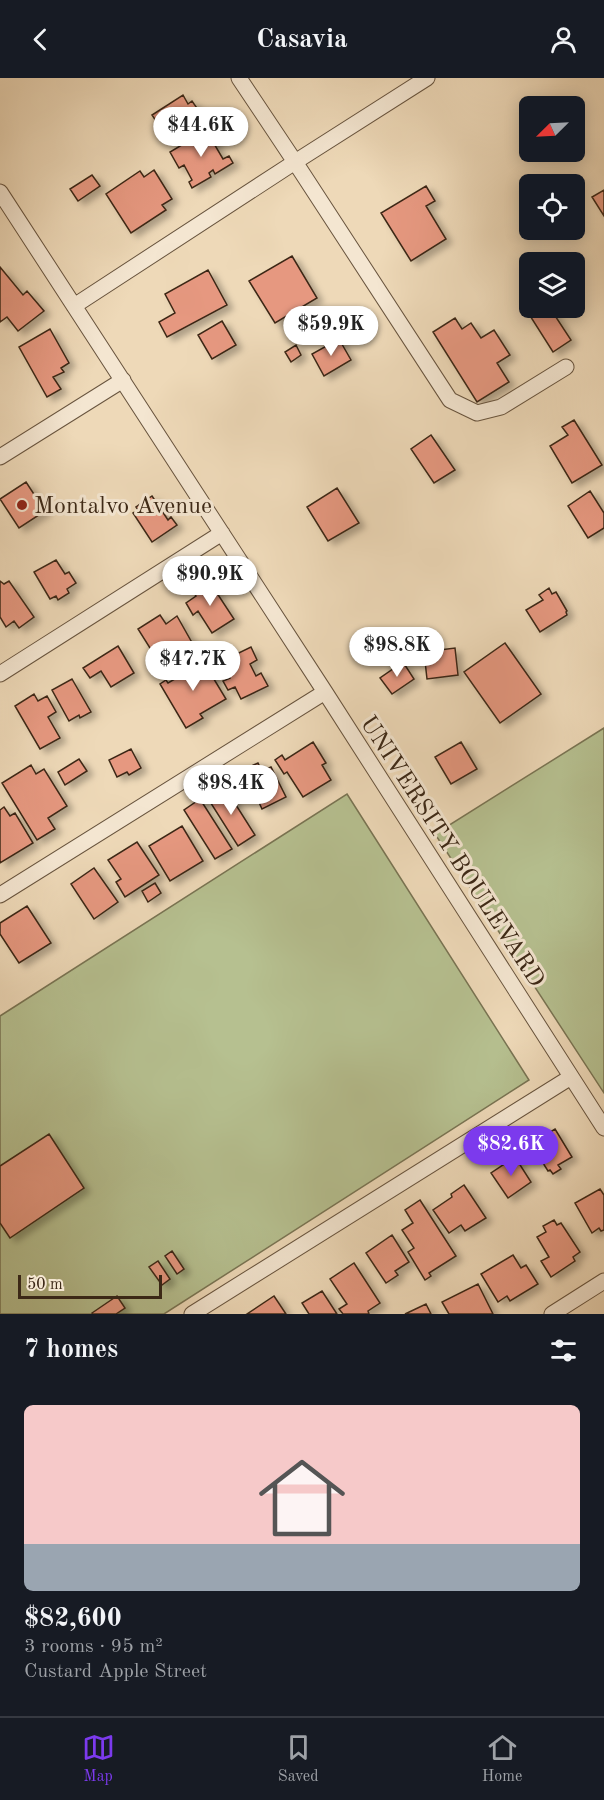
<!DOCTYPE html>
<html lang="en">
<head>
<meta charset="utf-8">
<style>
  body { margin:0; font-family:"Old Standard TT",serif; background:#242831; color:#f1f3f6; height:100vh; display:flex; flex-direction:column; font-size:22px; white-space:nowrap }
  * { box-sizing:border-box; margin:0 }
  p { font-size:20px; color:#9ea1a6 }
  .icon { flex:none; width:33px; height:33px; fill:none; stroke:currentColor; stroke-width:2; stroke-linecap:round; stroke-linejoin:round }
  .map { position:relative; height:1236px; overflow:hidden }
  .drawer { display:flex; flex-direction:column; background:#171b24; flex:1 }
  .drawer>* { flex:none }
  .needle { width:39px; rotate:246deg }
  .tools { position:absolute; left:519px; top:18px; display:grid; gap:12px }
  .tools a { display:grid; place-items:center; width:66px; height:66px; border-radius:9px; background:#171b24; box-shadow:0 3px 15px #0003; font-size:30px }
  .scale { position:absolute; left:18px; bottom:15px; width:144px; box-sizing:border-box; padding-left:6px; border:3px solid #3c2816; border-top:0; font-size:16px; line-height:21px; white-space:nowrap; color:#3c2816; -webkit-text-stroke:4px #f4e6d1; paint-order:stroke }
  .price { position:absolute; translate:-50% -51px; padding:0 14px; border-radius:21px; background:#fff; color:#222; font-size:20px; line-height:39px; filter:drop-shadow(0 2px 3px #0008) }
  .price::after { content:''; position:absolute; left:50%; top:36px; width:18px; height:14px; margin-left:-9px; background:inherit; clip-path:polygon(0 0,100% 0,50% 100%) }
  .price.selected { background:#7c3aed; color:#fff }
  ul { padding:0; list-style:none }
  li { display:grid; align-content:center; gap:12px; height:318px; padding:0 24px }
  li span { display:grid; place-items:center; height:186px; border-radius:9px; color:#555 }
  li>.icon { margin-inline-start:auto }
  span .icon { width:108px; height:108px; fill:#fffc; stroke-width:1 }
  li b { font-size:26px }
  h2 { display:flex; justify-content:space-between; align-items:center; height:72px; padding:0 24px; font-size:26px }
  header { display:flex; justify-content:space-between; align-items:center; height:78px; padding:0 24px; background:#171b24; font-size:27px; font-weight:600 }
  .dock { display:flex; justify-content:space-around; align-items:center; height:84px; border-top:2px solid #363941; background:#171b24; font-size:16px; color:#9ea1a6 }
  .dock a { display:grid; justify-items:center; gap:3px }
  .dock .selected { color:#7c3aed }
  .map>svg:first-child { display:block }
  .green { fill:#b6c090; stroke:#797453; stroke-width:1.5 }
  .building { fill:#e69880; stroke:#3c2816; stroke-width:1.5; filter:url(#shadow) }
  .lines { fill:none; stroke-linecap:round; stroke-linejoin:round }
  .street-casing { stroke:#68543e; stroke-width:17 }
  .street { stroke:#f4e6d1; stroke-width:15 }
  .poi-dot { fill:#8f2418; stroke:#f4e6d1; stroke-width:2 }
  .labels { text-anchor:middle; stroke-width:6; stroke-linejoin:round; paint-order:stroke }
  .poi-label { font-size:24px; fill:#3c2816; stroke:#f4e6d1; text-anchor:start }
  .street-label { font-size:24px; fill:#3c2816; stroke:#f4e6d1 }
</style>
</head>
<body>
<header><svg class="icon" aria-label="back" viewBox="0 0 24 24"><path d="M15 5l-7 7 7 7"/></svg>Casavia<svg class="icon" aria-label="person" viewBox="0 0 24 24"><circle cx="12" cy="8" r="4"/><path d="M4 21q1-7 8-7t8 7"/></svg></header>
<div class="map">
<svg width="604" height="1236" viewBox="0 0 604 1236">
  <defs>
    <filter id="shadow"><feDropShadow dx="6" dy="4" stdDeviation="3" flood-color="#0004"/></filter>
  </defs>
  <rect width="100%" height="100%" fill="#eed9b8"/>
  <filter id="stains"><feTurbulence type="fractalNoise" baseFrequency=".00333" numOctaves="4"/><feColorMatrix values="0 0 0 0 .2 0 0 0 0 .09 0 0 0 0 .02 0 0 0 .5 -.17"/></filter>
  <radialGradient id="worn" r=".72"><stop offset=".6" stop-color="#630" stop-opacity="0"/><stop offset="1" stop-color="#630" stop-opacity=".3"/></radialGradient>
  <!-- green -->
  <path class="green" d="M604,650V1015L435,756Z
    M347,716L529,1002L164,1236H0V938Z"/>
  <!-- building -->
  <path class="building" d="M183,17L188,26L192,23L199,33L195,36L201,46L175,63L169,55L166,58L152,37Z
    M210,50L217,62L213,64L223,81L229,78L233,85L215,96L213,92L209,95L211,99L192,110L189,104L192,102L184,87L179,90L170,74Z
    M154,92L172,121L162,127L166,132L131,155L106,116L140,93L144,99Z
    M92,97L100,108L78,123L70,111Z
    M426,108L435,123L426,128L446,161L411,183L381,135Z
    M604,112V138L592,119Z
    M292,178L317,220L275,245L249,203Z
    M0,189L23,217L27,213L44,233L18,253L7,239L0,244Z
    M208,192L227,227L167,259L159,244L175,235L165,216Z
    M532,230H550L571,262L553,274L527,233Z
    M455,240L462,251L471,245L481,260L494,252L510,277L497,285L509,304L477,324L433,254Z
    M222,243L236,267L212,281L198,257Z
    M50,251L69,285L61,290L64,294L53,299L61,311L47,319L19,269Z
    M339,261L351,282L324,298L312,276Z
    M296,267L301,277L291,284L285,274Z
    M574,342L602,387L572,405L550,368L568,357L562,349Z
    M431,357L455,392L434,405L411,371Z
    M26,404L45,433L19,450L0,421Z
    M337,410L359,445L328,463L307,429Z
    M590,413L604,435V450L588,460L568,428Z
    M152,418L168,442L171,439L177,447L152,464L133,435L138,432L136,429Z
    M56,482L65,496L69,494L76,505L67,511L69,515L58,522L56,518L50,521L34,494Z
    M0,503L4,506L9,503L34,539L19,550L14,543L6,549L0,539Z
    M209,503L234,541L212,555L198,533L193,537L186,525L196,518L193,513Z
    M549,510L552,516L556,514L567,533L566,534L567,537L540,554L526,532L543,522L539,517Z
    M160,537L166,546L177,538L195,570L172,583L165,571L155,578L138,551Z
    M505,565L541,616L500,645L464,594Z
    M118,568L134,595L111,609L101,593L90,600L83,590Z
    M251,569L257,582L250,586L256,598L261,595L268,608L241,621L235,609L228,612L223,603L230,600L222,583Z
    M455,570L458,597L427,601L424,574Z
    M200,578L226,621L200,636L203,640L186,650L160,606L166,602L168,605L175,601L172,595Z
    M403,584L414,601L392,616L380,600Z
    M72,601L91,634L80,640L79,637L69,643L52,612Z
    M34,616L38,623L47,618L56,634L48,639L60,660L40,671L15,628Z
    M313,664L326,685L322,687L331,702L303,719L287,694L284,696L275,682L282,677L285,682Z
    M461,664L477,691L451,706L435,679Z
    M131,671L141,690L129,697L127,694L117,699L109,682Z
    M79,681L87,693L65,707L58,694Z
    M258,685L262,693L271,689L286,719L262,731L252,709L246,712L238,694Z
    M31,687L36,696L44,691L67,728L48,740L55,751L37,762L2,705Z
    M224,708L255,757L238,768L207,719Z
    M200,721L232,771L215,781L184,732Z
    M4,729L10,738L15,735L33,765L0,785V732Z
    M182,748L203,783L170,803L149,768Z
    M137,764L159,797L125,819L116,804L121,801L108,782Z
    M94,790L118,824L94,841L71,806Z
    M155,805L161,815L148,824L142,813Z
    M27,828L51,865L19,885L0,856V845Z
    M555,1051L572,1079L558,1087L561,1091L553,1096L550,1092L548,1093L531,1066Z
    M49,1056L84,1110L10,1160L0,1145V1088Z
    M515,1079L531,1104L508,1120L491,1095Z
    M464,1107L486,1140L465,1153L461,1147L449,1155L433,1132L452,1119L451,1116Z
    M600,1111L604,1117V1152L601,1153L599,1150L592,1155L575,1125Z
    M420,1122L456,1178L429,1195L431,1198L425,1202L408,1174L414,1170L402,1152L413,1145L405,1132Z
    M554,1142L557,1147L561,1145L580,1174L573,1179L575,1183L551,1199L541,1183L549,1179L537,1159L546,1154L543,1148Z
    M392,1157L409,1184L395,1193L398,1197L386,1205L366,1175Z
    M172,1173L184,1191L177,1196L165,1178Z
    M513,1177L521,1190L526,1187L538,1206L510,1223L507,1218L498,1224L481,1196Z
    M158,1183L170,1201L162,1207L149,1189Z
    M354,1185L380,1225L368,1233L369,1236H343L339,1231L347,1226L330,1201Z
    M478,1206L493,1236H449L442,1224Z
    M322,1213L337,1236H309L302,1225Z
    M117,1218L125,1230L116,1236H93L92,1235Z
    M274,1218L286,1236H247Z
    M426,1226L431,1236H405Z"/>
  <g class="lines">
    <!-- street casing -->
    <g class="street-casing">
      <path id="street" d="M239,0L295,84L450,322L477,335L501,329L566,289
        M0,114L325,614L604,1050
        M74,228L295,84L427,0
        M0,379L123,302
        M0,596L222,455
        M0,817L325,614
        M192,1236L571,999
        M552,1236L604,1203"/>
    </g>
    <!-- street -->
    <use href="#street" class="street"/>
  </g>
  <!-- markers -->
  <circle class="poi-dot" cx="22" cy="427" r="6"/>
  <g class="labels">
    <!-- poi labels -->
    <g class="poi-label">
      <text x="34" y="435">Montalvo Avenue</text>
    </g>
    <!-- street labels -->
    <g class="street-label">
      <text transform="translate(453 773) rotate(57)" y="8">UNIVERSITY BOULEVARD</text>
    </g>
  </g>
  <rect width="100%" height="100%" filter="url(#stains)"/>
  <rect width="100%" height="100%" fill="url(#worn)"/>
</svg>
<div class="tools">
<a><svg class="needle" viewBox="-14 -14 28 28"><path d="M0-13l5 13h-10z" fill="#e53935"/><path d="M0 13l5-13h-10z" fill="#9ea1a6"/></svg></a>
<a><svg class="icon" aria-label="locate" viewBox="0 0 24 24"><circle cx="12" cy="12" r="6"/><path d="M12 2v4M12 18v4M2 12h4M18 12h4"/></svg></a>
<a><svg class="icon" aria-label="layers" viewBox="0 0 24 24"><path d="M12 4l9 5-9 5-9-5zM3 14l9 5 9-5"/></svg></a>
</div>
<div class="scale">50 m</div>
<b class="price" style="left:201px;top:80px">$44.6K</b>
<b class="price" style="left:331px;top:279px">$59.9K</b>
<b class="price" style="left:210px;top:529px">$90.9K</b>
<b class="price" style="left:397px;top:600px">$98.8K</b>
<b class="price" style="left:193px;top:614px">$47.7K</b>
<b class="price" style="left:231px;top:738px">$98.4K</b>
<b class="price selected" style="left:511px;top:1099px">$82.6K</b>
</div>
<section class="drawer">
<h2>7 homes<svg class="icon" aria-label="filters" viewBox="0 0 24 24"><path d="M4 7h16M4 17h16"/><circle cx="9" cy="7" r="2"/><circle cx="15" cy="17" r="2"/></svg></h2>
<ul>
<li><span style="background:linear-gradient(#f6c9c9 75%,#9aa5b1 0)"><svg class="icon" aria-label="home" viewBox="0 0 24 24"><path d="M3 11l9-7 9 7M6 9v11h12V9"/></svg></span><div><b>$82,600</b><p>3 rooms · 95 m²</p><p>Custard Apple Street</p></div></li>
</ul>
</section>
<nav class="dock">
<a class="selected"><svg class="icon" aria-label="map" viewBox="0 0 24 24"><path d="M3 6l6-2 6 2 6-2v14l-6 2-6-2-6 2zM9 4v14M15 6v14"/></svg>Map</a>
<a><svg class="icon" aria-label="saved" viewBox="0 0 24 24"><path d="M7 4h10v16l-5-4-5 4z"/></svg>Saved</a>
<a><svg class="icon" aria-label="home" viewBox="0 0 24 24"><path d="M3 11l9-7 9 7M6 9v11h12V9"/></svg>Home</a>
</nav>
</body>
</html>
